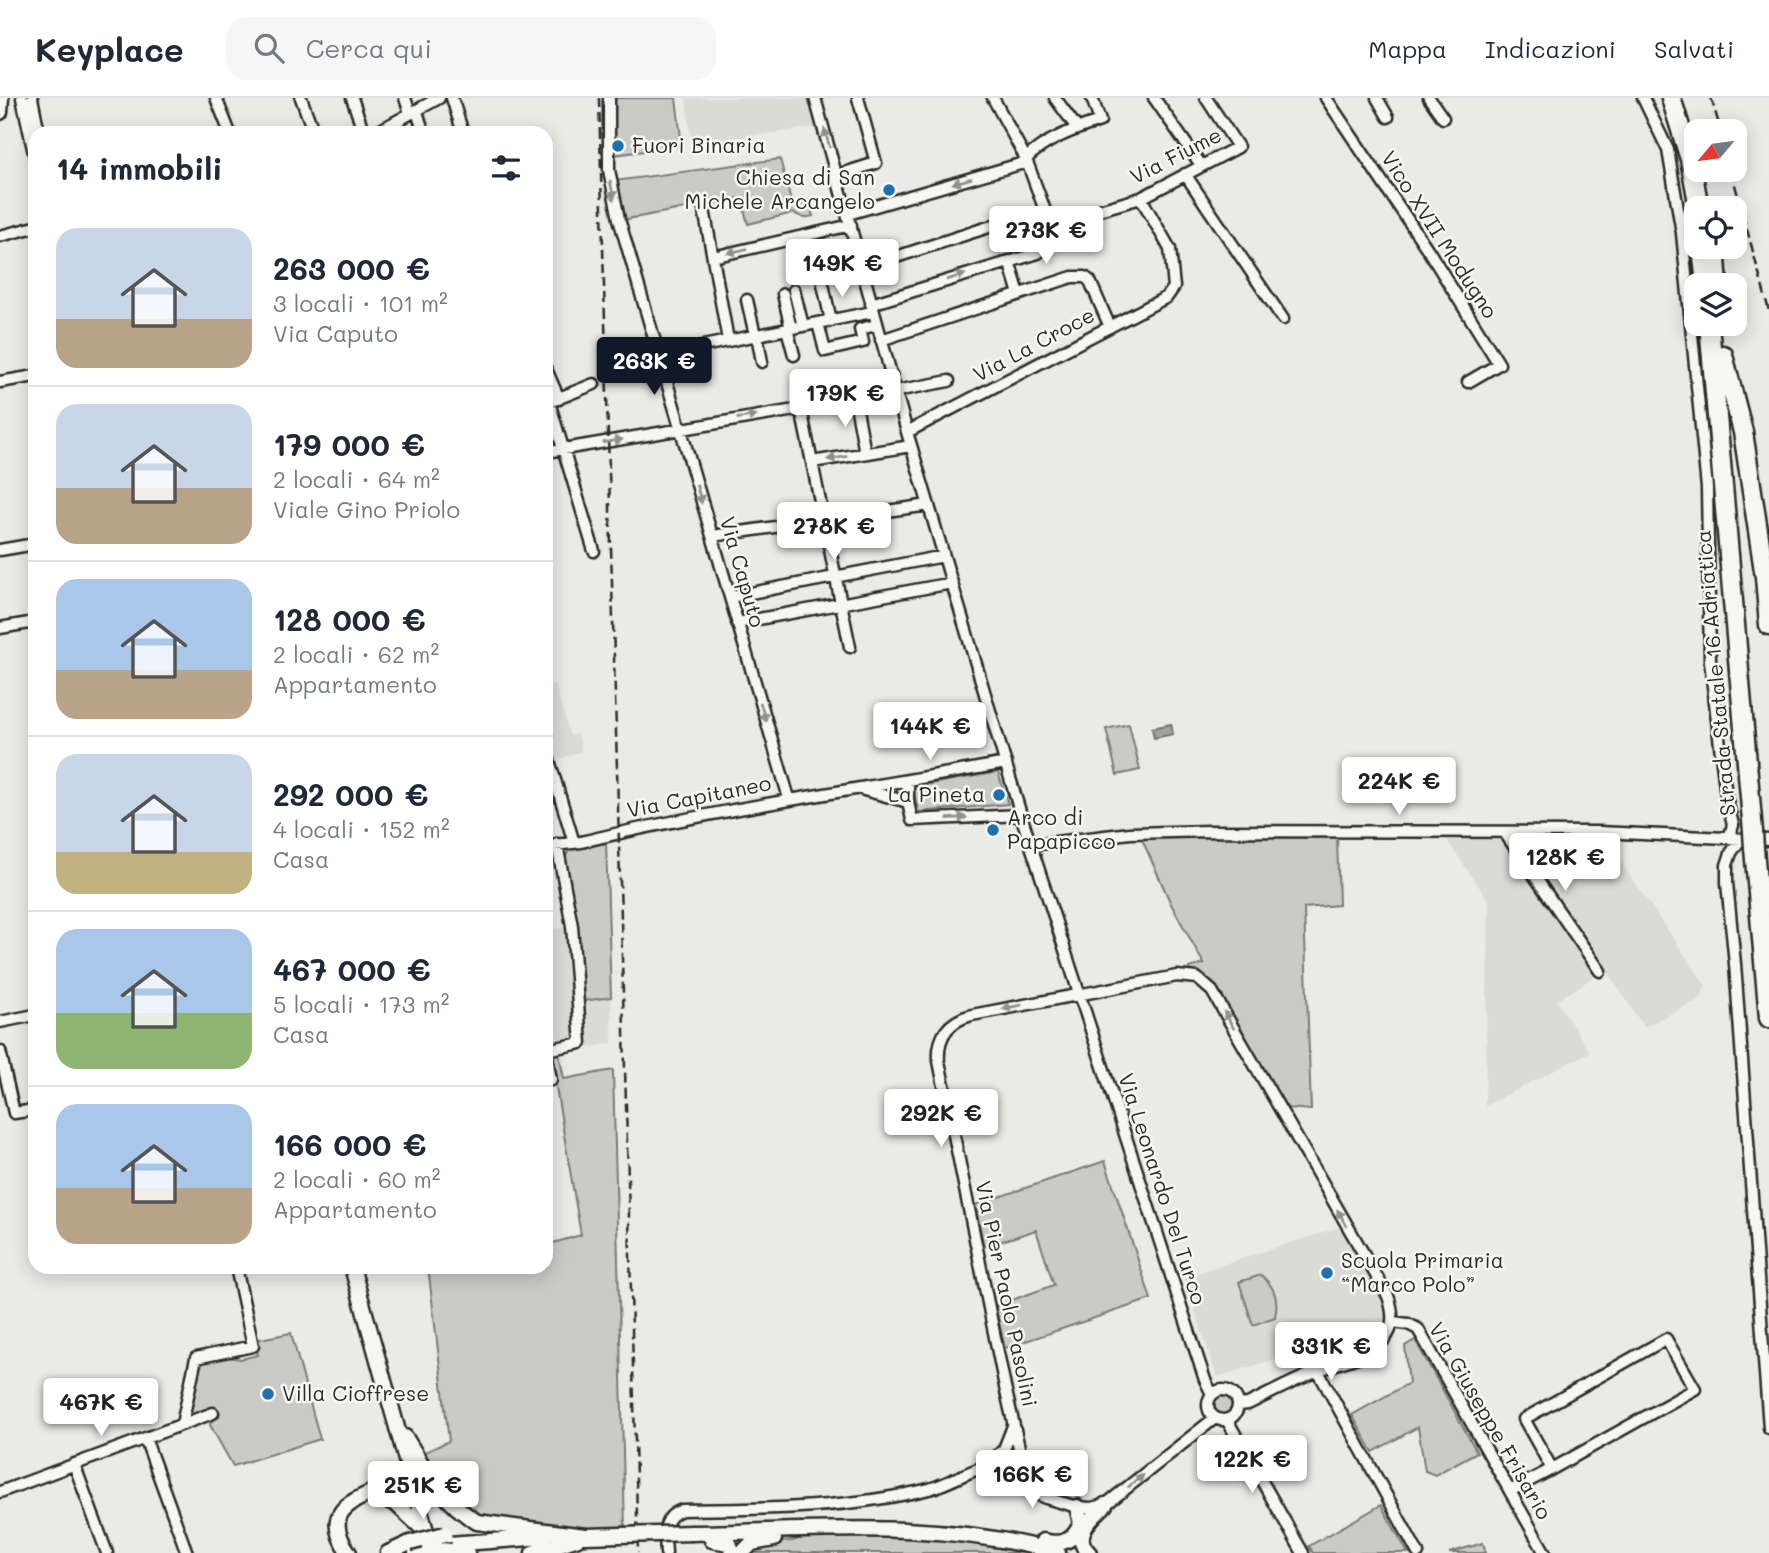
<!DOCTYPE html>
<html lang="it">
<head>
<meta charset="utf-8">
<style>
  body { margin:0; font-family:Mali,sans-serif; background:#f6f6f7; color:#1f2937; height:100vh; display:flex; flex-direction:column; font-size:26px; white-space:nowrap }
  * { box-sizing:border-box; margin:0 }
  p { font-size:23px; color:#747a83 }
  .icon { flex:none; width:38px; height:38px; fill:none; stroke:currentColor; stroke-width:2; stroke-linecap:round; stroke-linejoin:round }
  .map { position:relative; flex:1; overflow:hidden }
  .panel { position:absolute; left:28px; top:28px; width:525px; height:1148px; display:flex; flex-direction:column; background:#fff; border-radius:21px; box-shadow:0 4px 18px #0003 }
  .panel>* { flex:none }
  .needle { width:46px; rotate:241deg }
  .controls { position:absolute; left:1684px; top:21px; display:grid; gap:14px }
  .controls a { display:grid; place-items:center; width:63px; height:63px; border-radius:14px; background:#fff; box-shadow:0 4px 18px #0003; font-size:35px }
  .price { position:absolute; translate:-50% -60px; padding:0 16px; border-radius:7px; background:#fff; color:#222; font-size:23px; line-height:46px; filter:drop-shadow(0 2px 4px #0008) }
  .price::after { content:''; position:absolute; left:50%; top:42px; width:21px; height:16px; margin-left:-10px; background:inherit; clip-path:polygon(0 0,100% 0,50% 100%) }
  .price.active { background:#111827; color:#fff }
  ul { padding:0; list-style:none }
  li { display:flex; align-items:center; gap:21px; height:175px; padding:0 28px }
  li+li { border-top:2px solid #e0e1e3 }
  li span { display:grid; place-items:center; flex:none; width:196px; height:140px; border-radius:21px; color:#555 }
  li>.icon { margin-inline-start:auto }
  span .icon { width:84px; height:84px; fill:#fffc; stroke-width:1 }
  li b { font-size:30px }
  h2 { display:flex; justify-content:space-between; align-items:center; height:84px; padding:0 28px; font-size:30px }
  header { display:flex; align-items:center; gap:42px; box-sizing:border-box; height:98px; padding:0 35px; background:#fff; border-bottom:2px solid #e0e1e3 }
  header strong { font-size:33px }
  nav { display:flex; gap:38px; margin-inline-start:auto; font-size:24px }
  .search { width:490px; height:63px; background:#f6f6f7; display:flex; align-items:center; gap:18px; box-sizing:border-box; padding:0 24px; border-radius:21px; color:#747a83; font-size:26px }
  .map>svg:first-child { display:block }
  .built { fill:#dadad6 }
  .green { fill:#cacac7; stroke:#7a7a79; stroke-width:2 }
  .water { fill:#a1a19e; stroke:#727270; stroke-width:2 }
  .lines { fill:none; stroke-linecap:round; stroke-linejoin:round }
  .street-casing { stroke:#2b2b2b; stroke-width:15 }
  .secondary-casing { stroke:#2b2b2b; stroke-width:19 }
  .highway-casing { stroke:#2b2b2b; stroke-width:23 }
  .street { stroke:#f6f6f2; stroke-width:10 }
  .secondary { stroke:#f6f6f2; stroke-width:14 }
  .highway { stroke:#f6f6f2; stroke-width:18 }
  .rail { stroke:#2b2b2b; stroke-width:2.5; stroke-dasharray:10 5; stroke-linecap:butt }
  .secondary-bridge-casing { stroke:#2b2b2b; stroke-width:19; stroke-linecap:butt }
  .highway-bridge-casing { stroke:#2b2b2b; stroke-width:23; stroke-linecap:butt }
  .secondary-bridge { stroke:#f6f6f2; stroke-width:14 }
  .highway-bridge { stroke:#f6f6f2; stroke-width:18 }
  .oneway { fill:#90908e }
  .poi-dot { fill:#1f6fb2; stroke:#f6f6f2; stroke-width:2.5 }
  .labels { text-anchor:middle; stroke-width:5; stroke-linejoin:round; paint-order:stroke }
  .poi-label { font-size:21px; fill:#2b2b2b; stroke:#f6f6f2; text-anchor:start }
  .street-label { font-size:21px; fill:#2b2b2b; stroke:#f6f6f2 }
</style>
</head>
<body>
<header>
<strong>Keyplace</strong>
<div class="search"><svg class="icon" aria-label="search" viewBox="0 0 24 24"><circle cx="10" cy="10" r="6"/><path d="M15 15l6 6"/></svg>Cerca qui</div>
<nav><a>Mappa</a><a>Indicazioni</a><a>Salvati</a></nav>
</header>
<div class="map">
<svg width="1769" height="1455" viewBox="0 0 1769 1455">
  <rect width="100%" height="100%" fill="#eaeae6"/>
  <filter id="ink" filterUnits="userSpaceOnUse"><feTurbulence type="fractalNoise" baseFrequency=".0143" numOctaves="2"/><feDisplacementMap in="SourceGraphic" scale="14" xChannelSelector="R" yChannelSelector="G"/><feConvolveMatrix kernelMatrix="1 2 1 2 8 2 1 2 1" color-interpolation-filters="sRGB"/></filter>
  <g filter="url(#ink)">
    <!-- built -->
    <path class="built" d="M686,0H808L816,29L692,46Z
      M555,586L570,638L578,636L582,653L557,662L546,626V589Z
      M1505,740L1598,876L1557,903L1590,954L1485,1008L1489,803L1446,741Z
      M1512,740H1604L1706,888L1700,901L1644,929L1606,871L1603,873Z
      M567,828L576,937L572,942L549,946L546,931V833Z
      M611,899L612,945L587,950L583,903Z
      M1340,1129L1382,1202L1386,1213L1385,1226L1379,1238L1370,1247L1320,1266L1311,1250L1217,1279L1184,1179Z"/>
    <!-- green -->
    <path class="green" d="M612,0H676L682,48L614,57Z
      M780,61L792,107L809,102L813,118L804,120L793,115L748,126L741,100L622,122L614,83Z
      M1129,626L1140,672L1117,677L1106,631Z
      M998,674L1008,706L918,714L913,689Z
      M1337,737L1339,807L1304,810L1311,1012L1286,1010L1216,889L1203,877L1189,872V870L1204,866L1171,806L1141,739Z
      M606,743L611,899L583,903L577,824L564,761L571,749Z
      M559,955L564,981L613,972L625,1430L581,1431L555,1427L498,1425L463,1412L421,1356L449,1343L428,1169H546V1147L581,1137L551,960L554,956Z
      M1105,1063L1151,1201L1005,1250L995,1208L1054,1187L1036,1132L984,1149L975,1107Z
      M1261,1177C1275,1189 1279,1202 1275,1219L1253,1227L1239,1184Z
      M291,1235L320,1341L233,1368L210,1327L211,1323L215,1321L212,1311L194,1318L190,1316L199,1270L204,1264L221,1258L241,1261L258,1257L255,1242Z
      M1415,1242L1477,1354L1435,1377L1425,1373L1418,1329L1373,1354L1352,1317L1409,1285L1405,1248Z
      M1214 1307a9 9 0 1 1 18 0a9 9 0 1 1-18 0Z
      M1381,1407L1408,1455H1313L1309,1448Z
      M867,1436L952,1441L1031,1455H747L763,1445L793,1443L804,1439Z
      M1483,1445L1486,1455H1449Z"/>
    <!-- water -->
    <path class="water" d="M1171,626L1173,636L1154,640L1152,630Z"/>
    <g class="lines">
      <!-- street casing -->
      <g class="street-casing">
        <path id="street" d="M22,0L35,60
          M32,0L39,35
          M216,0L230,35
          M301,0L314,35
          M352,0L364,35
          M405,0L410,15
          M452,0L463,35
          M609,0V72L619,121L789,700
          M815,0L907,334L1021,717L1205,1282L1212,1296
          M993,0L1026,61L1050,126
          M1055,0L1077,30
          M1154,0L1201,67
          M1326,0L1428,152L1499,266L1468,284
          M1377,0L1388,19
          M1429,0L1443,20
          M1643,0L1668,52L1682,135L1707,390L1710,563L1726,698L1733,727L1730,737L1724,739
          M417,14L424,35
          M375,35L439,0
          M1026,61C1044,42 1075,31 1100,23L1092,0
          M1185,76L1283,221
          M838,77L876,65L858,0
          M704,111L728,242
          M848,116L1027,64
          M1050,126L1141,100L1238,49L1206,0
          M0,138L35,129
          M713,159L851,127
          M1009,163L1019,196
          M837,169L861,163
          M862,170L995,127
          M823,186L831,223
          M794,192L803,228
          M783,196L791,231
          M747,202L755,237
          M871,206L1038,155C1045,147 1042,134 1050,126
          M818,225L825,253L863,244L860,231L876,227
          M787,231L794,257
          M757,237L762,264
          M881,242L1072,179H1085L1090,183L1110,229
          M658,259L688,251L872,214
          M546,271L559,301
          M0,284L35,278
          M594,286L549,304L594,453
          M896,293L949,283
          M855,301L865,355
          M801,311L850,549
          M907,334L1167,199L1174,189L1170,151L1141,100
          M546,354L896,295
          M812,364L911,348
          M712,438L929,407
          M0,452L35,446
          M730,499L944,458
          M737,525L952,485
          M0,530L35,524
          M546,652L574,745
          M908,683V704L912,722L1021,717
          M864,692L908,704
          M1505,735L1600,873
          M1740,742L1731,755L1727,767V785L1735,866L1769,1330
          M1031,747L1130,735L1210,733L1599,734L1769,742
          M546,748L581,744C721,710 864,691 1006,665
          M0,924L35,917
          M0,953L14,1015L35,1012
          M551,982L546,952L581,945L572,828L557,746
          M1393,1224L1408,1226L1418,1231L1545,1455
          M1318,1273L1418,1455
          M1208 1307a15 15 0 1 1 30 0a15 15 0 1 1-30 0Z
          M1215,1320L1105,1407L1091,1410L1077,1409L1046,1400L1034,1395L1027,1384L1005,1289L939,963C937,939 948,923 972,917L1177,878L1197,880L1212,893L1388,1198C1394,1215 1395,1231 1382,1244C1369,1259 1341,1263 1323,1271C1297,1281 1273,1294 1248,1306L1238,1307
          M1227,1322L1303,1455
          M182,1326L196,1260L253,1248L236,1169
          M145,1340L187,1455
          M990,1365L1004,1351L1013,1328
          M74,1366L107,1455
          M1510,1393L1552,1371L1695,1291L1666,1241L1524,1321L1552,1371
          M0,1394L213,1315
          M666,1455C665,1436 661,1419 682,1412C765,1411 848,1411 929,1391C950,1386 991,1359 1010,1366C1015,1367 1020,1371 1024,1374"/>
      </g>
      <!-- secondary casing -->
      <g class="secondary-casing">
        <path id="secondary" d="M0,14L1,0
          M352,1169L431,1451
          M405,1339C425,1372 443,1404 477,1424L585,1438
          M369,1397L395,1405L424,1432
          M692,1435C814,1433 938,1420 1058,1455
          M712,1442L729,1445L733,1455
          M1043,1443C1062,1448 1074,1443 1081,1425L1077,1409
          M449,1446L545,1439
          M451,1453L467,1455
          M349,1455C310,1399 380,1401 409,1373
          M388,1455L410,1445
          M416,1455L430,1451
          M533,1455L578,1440
          M742,1455L752,1445L774,1441
          M1089,1455C1070,1437 1092,1420 1105,1407"/>
      </g>
      <!-- highway casing -->
      <g class="highway-casing">
        <path id="highway" d="M1671,0L1690,61L1699,110
          M1702,149L1706,187
          M1715,149L1718,187
          M1709,226L1753,734
          M1723,257L1743,334L1765,479L1769,527
          M1754,750L1769,920"/>
      </g>
      <!-- street -->
      <use href="#street" class="street"/>
      <!-- secondary -->
      <use href="#secondary" class="secondary"/>
      <!-- highway -->
      <use href="#highway" class="highway"/>
      <!-- rail -->
      <path class="rail" d="M599,0L638,1455
        M1711,0L1721,33
        M1731,72L1769,213"/>
      <!-- secondary-bridge casing -->
      <g class="secondary-bridge-casing">
        <path id="secondary-bridge" d="M585,1438L692,1435
          M410,1445L445,1436
          M430,1451L451,1453"/>
      </g>
      <!-- highway-bridge casing -->
      <g class="highway-bridge-casing">
        <path id="highway-bridge" d="M1753,734L1754,750"/>
      </g>
      <!-- secondary-bridge -->
      <use href="#secondary-bridge" class="secondary-bridge"/>
      <!-- highway-bridge -->
      <use href="#highway-bridge" class="highway-bridge"/>
    </g>
    <!-- one-way arrows -->
    <defs><path id="oneway-solid" d="M-6-.8H1V-3.2L6.5 0L1 3.2V.8H-6Z" transform="scale(1.75)"/></defs>
    <g class="oneway">
      <use href="#oneway-solid" transform="translate(827 40) rotate(-106)"/>
      <use href="#oneway-solid" transform="translate(962 83) rotate(164)"/>
      <use href="#oneway-solid" transform="translate(612 92) rotate(79)"/>
      <use href="#oneway-solid" transform="translate(737 153) rotate(167)"/>
      <use href="#oneway-solid" transform="translate(956 179) rotate(-17)"/>
      <use href="#oneway-solid" transform="translate(747 319) rotate(-9)"/>
      <use href="#oneway-solid" transform="translate(613 343) rotate(-10)"/>
      <use href="#oneway-solid" transform="translate(837 360) rotate(171)"/>
      <use href="#oneway-solid" transform="translate(699 396) rotate(74)"/>
      <use href="#oneway-solid" transform="translate(763 614) rotate(74)"/>
      <use href="#oneway-solid" transform="translate(957 720) rotate(-3)"/>
      <use href="#oneway-solid" transform="translate(1012 909) rotate(169)"/>
      <use href="#oneway-solid" transform="translate(1229 922) rotate(-119)"/>
      <use href="#oneway-solid" transform="translate(1342 1120) rotate(-120)"/>
      <use href="#oneway-solid" transform="translate(1136 1383) rotate(-38)"/>
    </g>
  </g>
  <!-- markers -->
  <g class="poi-dot">
    <circle cx="618" cy="48" r="7"/>
    <circle cx="889" cy="92" r="7"/>
    <circle cx="999" cy="697" r="7"/>
    <circle cx="993" cy="732" r="7"/>
    <circle cx="1327" cy="1175" r="7"/>
    <circle cx="268" cy="1296" r="7"/>
  </g>
  <g class="labels">
    <!-- poi labels -->
    <g class="poi-label">
      <text x="632" y="55">Fuori Binaria</text>
      <text x="875" y="87" text-anchor="end">Chiesa di San<tspan x="875" dy="24">Michele Arcangelo</tspan></text>
      <text x="985" y="704" text-anchor="end">La Pineta</text>
      <text x="1007" y="727">Arco di<tspan x="1007" dy="24">Papapicco</tspan></text>
      <text x="1341" y="1170">Scuola Primaria<tspan x="1341" dy="24">“Marco Polo”</tspan></text>
      <text x="282" y="1303">Villa Cioffrese</text>
    </g>
    <!-- street labels -->
    <g class="street-label">
      <text transform="translate(1176 58) rotate(-27)" y="7">Via Fiume</text>
      <text transform="translate(1439 137) rotate(57)" y="7">Vico XVII Modugno</text>
      <text transform="translate(1034 247) rotate(-28)" y="7">Via La Croce</text>
      <text transform="translate(742 474) rotate(74)" y="7">Via Caputo</text>
      <text transform="translate(1716 575) rotate(-95)" y="7">Strada Statale 16 Adriatica</text>
      <text transform="translate(699 699) rotate(-11)" y="7">Via Capitaneo</text>
      <text transform="translate(1162 1091) rotate(72)" y="7">Via Leonardo Del Turco</text>
      <text transform="translate(1006 1196) rotate(78)" y="7">Via Pier Paolo Pasolini</text>
      <text transform="translate(1490 1323) rotate(60)" y="7">Via Giuseppe Frisario</text>
    </g>
  </g>
</svg>
<div class="controls">
<a><svg class="needle" viewBox="-14 -14 28 28"><path d="M0-13l5 13h-10z" fill="#e53935"/><path d="M0 13l5-13h-10z" fill="#747a83"/></svg></a>
<a><svg class="icon" aria-label="locate" viewBox="0 0 24 24"><circle cx="12" cy="12" r="6"/><path d="M12 2v4M12 18v4M2 12h4M18 12h4"/></svg></a>
<a><svg class="icon" aria-label="layers" viewBox="0 0 24 24"><path d="M12 4l9 5-9 5-9-5zM3 14l9 5 9-5"/></svg></a>
</div>
<b class="price" style="left:1046px;top:168px">273K €</b>
<b class="price" style="left:842px;top:201px">149K €</b>
<b class="price active" style="left:654px;top:299px">263K €</b>
<b class="price" style="left:845px;top:331px">179K €</b>
<b class="price" style="left:834px;top:464px">278K €</b>
<b class="price" style="left:930px;top:664px">144K €</b>
<b class="price" style="left:1399px;top:719px">224K €</b>
<b class="price" style="left:1565px;top:795px">128K €</b>
<b class="price" style="left:941px;top:1051px">292K €</b>
<b class="price" style="left:1331px;top:1284px">331K €</b>
<b class="price" style="left:101px;top:1340px">467K €</b>
<b class="price" style="left:1252px;top:1397px">122K €</b>
<b class="price" style="left:1032px;top:1412px">166K €</b>
<b class="price" style="left:423px;top:1423px">251K €</b>
<section class="panel">
<h2>14 immobili<svg class="icon" aria-label="filters" viewBox="0 0 24 24"><path d="M4 7h16M4 17h16"/><circle cx="9" cy="7" r="2"/><circle cx="15" cy="17" r="2"/></svg></h2>
<ul>
<li><span style="background:linear-gradient(#c9d6e8 65%,#b9a48a 0)"><svg class="icon" aria-label="home" viewBox="0 0 24 24"><path d="M3 11l9-7 9 7M6 9v11h12V9"/></svg></span><div><b>263 000 €</b><p>3 locali · 101 m²</p><p>Via Caputo</p></div></li>
<li><span style="background:linear-gradient(#c9d6e8 60%,#b9a48a 0)"><svg class="icon" aria-label="home" viewBox="0 0 24 24"><path d="M3 11l9-7 9 7M6 9v11h12V9"/></svg></span><div><b>179 000 €</b><p>2 locali · 64 m²</p><p>Viale Gino Priolo</p></div></li>
<li><span style="background:linear-gradient(#a9c7e8 65%,#b9a48a 0)"><svg class="icon" aria-label="home" viewBox="0 0 24 24"><path d="M3 11l9-7 9 7M6 9v11h12V9"/></svg></span><div><b>128 000 €</b><p>2 locali · 62 m²</p><p>Appartamento</p></div></li>
<li><span style="background:linear-gradient(#c9d6e8 70%,#c2b280 0)"><svg class="icon" aria-label="home" viewBox="0 0 24 24"><path d="M3 11l9-7 9 7M6 9v11h12V9"/></svg></span><div><b>292 000 €</b><p>4 locali · 152 m²</p><p>Casa</p></div></li>
<li><span style="background:linear-gradient(#a9c7e8 60%,#8fb573 0)"><svg class="icon" aria-label="home" viewBox="0 0 24 24"><path d="M3 11l9-7 9 7M6 9v11h12V9"/></svg></span><div><b>467 000 €</b><p>5 locali · 173 m²</p><p>Casa</p></div></li>
<li><span style="background:linear-gradient(#a9c7e8 60%,#b9a48a 0)"><svg class="icon" aria-label="home" viewBox="0 0 24 24"><path d="M3 11l9-7 9 7M6 9v11h12V9"/></svg></span><div><b>166 000 €</b><p>2 locali · 60 m²</p><p>Appartamento</p></div></li>
</ul>
</section>
</div>
</body>
</html>
